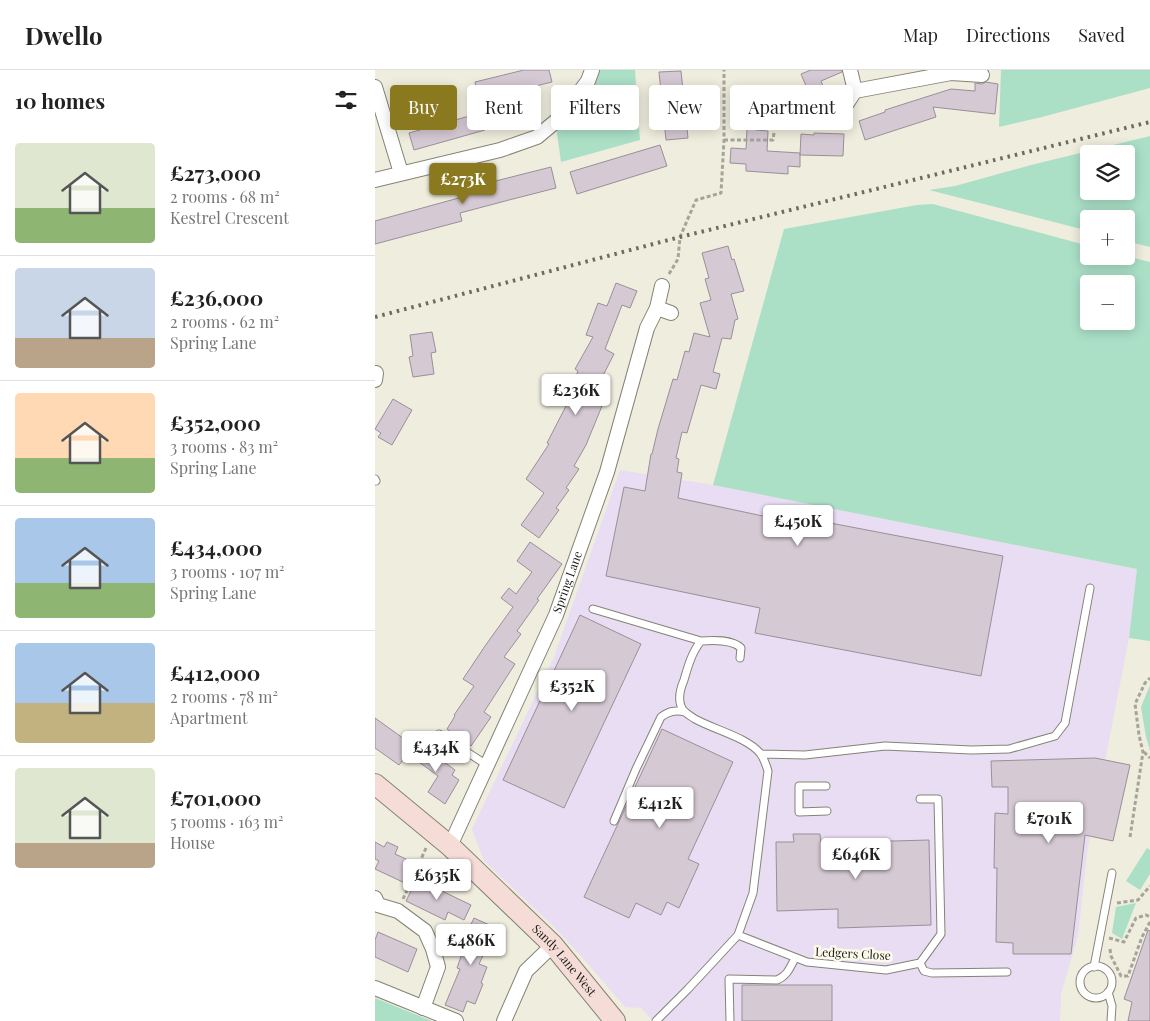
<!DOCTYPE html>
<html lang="en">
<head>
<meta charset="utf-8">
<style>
  body { margin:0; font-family:"Playfair Display",serif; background:#f2f2f2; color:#222; height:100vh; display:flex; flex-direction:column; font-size:19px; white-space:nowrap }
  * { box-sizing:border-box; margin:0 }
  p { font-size:16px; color:#767676 }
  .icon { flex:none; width:28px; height:28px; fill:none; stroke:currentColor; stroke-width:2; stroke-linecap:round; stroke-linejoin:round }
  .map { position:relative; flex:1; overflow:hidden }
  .details { display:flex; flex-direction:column; background:#fff; width:375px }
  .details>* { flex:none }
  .hud { position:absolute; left:15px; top:15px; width:475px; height:45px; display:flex; gap:10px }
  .buttons { position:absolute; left:705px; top:75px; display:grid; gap:10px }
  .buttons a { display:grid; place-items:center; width:55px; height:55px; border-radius:5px; background:#fff; box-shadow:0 2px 12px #0003; font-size:25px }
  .price { position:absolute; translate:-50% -42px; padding:0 11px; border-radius:5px; background:#fff; color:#222; font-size:16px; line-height:32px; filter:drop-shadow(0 1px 2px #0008) }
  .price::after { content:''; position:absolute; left:50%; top:30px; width:15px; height:11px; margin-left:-8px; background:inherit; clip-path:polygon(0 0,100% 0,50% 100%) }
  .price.selected { background:#8a791e; color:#fff }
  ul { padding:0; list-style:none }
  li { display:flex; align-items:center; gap:15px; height:125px; padding:0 15px }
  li+li { border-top:1px solid #e0e0e0 }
  li span { display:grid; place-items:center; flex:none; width:140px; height:100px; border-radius:5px; color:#555 }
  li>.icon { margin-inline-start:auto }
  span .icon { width:60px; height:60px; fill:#fffc; stroke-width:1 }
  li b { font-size:21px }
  h2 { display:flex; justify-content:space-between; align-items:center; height:60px; padding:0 15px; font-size:21px }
  .pill { padding:0 18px; border-radius:5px; background:#fff; box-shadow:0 2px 12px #0003; font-size:18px; line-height:45px }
  .pill.selected { background:#8a791e; color:#fff }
  header { display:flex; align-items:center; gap:30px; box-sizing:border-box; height:70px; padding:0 25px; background:#fff; border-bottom:1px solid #e0e0e0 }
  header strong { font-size:24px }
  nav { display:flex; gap:28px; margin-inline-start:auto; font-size:18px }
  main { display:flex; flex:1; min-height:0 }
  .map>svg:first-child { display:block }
  .industrial { fill:#e8ddf2 }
  .green { fill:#abe0c7; fill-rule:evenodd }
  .building { fill:#d5c9d4; stroke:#9a8f99 }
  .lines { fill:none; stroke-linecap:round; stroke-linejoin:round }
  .lane-casing { stroke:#858375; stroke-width:9 }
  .street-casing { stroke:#858375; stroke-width:16 }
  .secondary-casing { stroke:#858375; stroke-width:22 }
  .path { stroke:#a5a498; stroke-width:3; stroke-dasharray:4 2.5; stroke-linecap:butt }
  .lane { stroke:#fff; stroke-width:7 }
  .street { stroke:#fff; stroke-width:14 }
  .secondary { stroke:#f5dcd7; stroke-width:20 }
  .rail { stroke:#6c6a61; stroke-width:4; stroke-dasharray:2.5 5; stroke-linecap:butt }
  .labels { text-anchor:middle; stroke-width:5; stroke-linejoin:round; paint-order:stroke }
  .street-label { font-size:12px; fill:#1b1a15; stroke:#fcfaeb }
</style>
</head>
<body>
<header>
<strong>Dwello</strong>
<nav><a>Map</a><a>Directions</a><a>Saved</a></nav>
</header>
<main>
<section class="details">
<h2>10 homes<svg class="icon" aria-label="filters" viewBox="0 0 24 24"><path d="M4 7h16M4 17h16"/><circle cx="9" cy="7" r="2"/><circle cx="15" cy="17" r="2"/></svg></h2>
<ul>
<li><span style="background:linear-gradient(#dfe7d0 65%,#8fb573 0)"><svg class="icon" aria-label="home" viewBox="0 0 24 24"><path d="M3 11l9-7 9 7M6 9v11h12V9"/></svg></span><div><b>£273,000</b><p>2 rooms · 68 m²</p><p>Kestrel Crescent</p></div></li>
<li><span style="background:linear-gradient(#c9d6e8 70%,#b9a48a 0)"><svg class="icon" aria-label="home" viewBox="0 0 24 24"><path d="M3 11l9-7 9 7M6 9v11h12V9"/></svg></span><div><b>£236,000</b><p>2 rooms · 62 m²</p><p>Spring Lane</p></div></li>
<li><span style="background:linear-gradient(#ffd9b3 65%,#8fb573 0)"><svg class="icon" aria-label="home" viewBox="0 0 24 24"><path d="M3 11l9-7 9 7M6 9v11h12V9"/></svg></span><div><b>£352,000</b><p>3 rooms · 83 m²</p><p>Spring Lane</p></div></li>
<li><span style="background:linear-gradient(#a9c7e8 65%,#8fb573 0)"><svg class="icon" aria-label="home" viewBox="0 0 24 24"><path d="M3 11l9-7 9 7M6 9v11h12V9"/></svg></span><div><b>£434,000</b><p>3 rooms · 107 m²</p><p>Spring Lane</p></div></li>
<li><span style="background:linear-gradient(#a9c7e8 60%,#c2b280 0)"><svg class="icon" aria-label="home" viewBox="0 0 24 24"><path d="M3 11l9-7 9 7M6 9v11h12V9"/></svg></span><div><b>£412,000</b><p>2 rooms · 78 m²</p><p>Apartment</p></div></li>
<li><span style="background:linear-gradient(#dfe7d0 75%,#b9a48a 0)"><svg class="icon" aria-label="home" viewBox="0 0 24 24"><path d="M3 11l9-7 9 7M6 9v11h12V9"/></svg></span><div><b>£701,000</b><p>5 rooms · 163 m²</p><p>House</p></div></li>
</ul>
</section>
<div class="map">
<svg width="775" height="951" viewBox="0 0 775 951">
  <rect width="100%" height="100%" fill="#efeddd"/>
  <!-- industrial -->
  <path class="industrial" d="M245,400L338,415L763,499L754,568L712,783L703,866L686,924L685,951H278L266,938L250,937L206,886L178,856L109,791L97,759L179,587Z"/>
  <!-- green -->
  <path class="green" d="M218,0H260L265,70L186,92L181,56Z
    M626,0H775V18L667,47L624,57Z
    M775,66V177L751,171V149H714V161L554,120L580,116L656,95ZM714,84H751V121H714Z
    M558,134L714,176V186H751L775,192V571L754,568L762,499L338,415L409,159L542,135ZM714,214H751V251H714Z
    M775,615V681L771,667L766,637Z
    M772,778L775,780V804L765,820L751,811Z
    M761,833L747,869L737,863L741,837Z
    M0,928L57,951H0Z"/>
  <!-- building -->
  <path class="building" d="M149,0H174L177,12L104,30L100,12Z
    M436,0H466L467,2L446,11L453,29L439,35L426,4Z
    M306,1L313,68L291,70L284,2Z
    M611,12L623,14L620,44L558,37L561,47L490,70L484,51L510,42V40L576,19L600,21V13L607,14Z
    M374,19L396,20L394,43L391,49L394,55L381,60L393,61L392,81L425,83V97L413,96V104L371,101V94L355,93L356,78L371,79Z
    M105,43L110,60L39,80L34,63Z
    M439,63L469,64L468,86L425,85L426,64L439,65Z
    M285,75L292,96L202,124L195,102Z
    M176,97L181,118L134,130L85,143L87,151L0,174V151L91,126L89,119Z
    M353,176L357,190L359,189L369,221L356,224L363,249L360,250L356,269L347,268L338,302L345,304L341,319L326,315L312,363L307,362L301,388L304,389L302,402L307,403L303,428L402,449L403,443L628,486L606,606L380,563L385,538L231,506L249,417L270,421L276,384H277L283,359L298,309L302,310L310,281L314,282L319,263L335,267L325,233L336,230L330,209L334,208L327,183Z
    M241,213L262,221L255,238L247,235L230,279L239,284L217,327L229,331L211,375L199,396L204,399L191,418L194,420L181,438L184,440L164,468L146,455L169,423L151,409L174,374L172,373L191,336L189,335L203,301L200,299L218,267L211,265L223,233L232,236Z
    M57,262L61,282L56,283L59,304L38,307L34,287L38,286L35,265Z
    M18,329L37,340L17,375L3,367L6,363L0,359Z
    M155,472L187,494L162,529L164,530L142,561L146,564L129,587L140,594L109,642L116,647L96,676L72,659L80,646L79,645L99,616L88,609L110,576L138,537L126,528L134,518L141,524L157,502L142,491Z
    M205,545L266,574L189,738L128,710Z
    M0,648L39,676L24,695L0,678Z
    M287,659L358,692L313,789L324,794L304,838L292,832L286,845L261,833L254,848L209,827Z
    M42,672L80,700L77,705L84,710L70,734L53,722L63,706L33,684Z
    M720,688L755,695L738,771L710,765L696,884H638V873L621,872L622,798H619L620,743L633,744V717H617L616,691Z
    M418,764H445L446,773L554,770L556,855L463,858V839L402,841L401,772H419Z
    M0,772L9,777L12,772L23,777L20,784L42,794L32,814L0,799L4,791L0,789Z
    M42,809L96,835L89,850L73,842L70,850L31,831Z
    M99,848L121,858L104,894L112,897L106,913L108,914L100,934L92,931L88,942L70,935L85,899L82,898L91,872L88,871Z
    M773,860L775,861V951H753L757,932L749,929Z
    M3,862L42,879L33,902L0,887V870Z
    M367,915H457V951H367Z"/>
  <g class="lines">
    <!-- lane casing -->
    <g class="lane-casing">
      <path id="lane" d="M0,409L1,411
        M218,539L326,571
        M58,674L64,664L112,695
        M386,684L430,685L510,676L596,680L634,679L680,666L690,653L715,518
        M451,716H424V742L452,741
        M239,751L261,699L286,647C294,641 300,640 310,642
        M363,865L432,892L511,900L545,893L566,864L563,729H545
        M545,893L549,901L557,903L632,902
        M705 912a16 16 0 1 1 32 0a16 16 0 1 1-32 0Z
        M719,897L737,803
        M733,922L737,936L736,951
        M281,951L313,919L363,865L378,823L393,701C391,695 389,688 385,683C371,667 340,660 320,649C315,645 308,643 306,636C303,628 306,617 309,610C313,596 317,582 326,571C338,570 357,569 366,578L365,588
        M355,951L354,909L402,910C412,906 415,898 420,888"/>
    </g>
    <!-- street casing -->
    <g class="street-casing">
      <g id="street">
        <path d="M475,0L480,21"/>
        <path d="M0,17L26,103"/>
        <path d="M400,49L465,44L480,21L576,3L607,5"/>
        <path d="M0,110L125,80L162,67L187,46L213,11L217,0"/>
        <path d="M282,238L296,243"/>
        <path d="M0,310L1,303"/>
        <path id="s1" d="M75,776L181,545L232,402L272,258L282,238L287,216"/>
        <path d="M0,828L3,835L23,841L50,861L58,879L63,897L48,938"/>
        <path d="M0,918L81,951"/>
        <path d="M129,951L151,901L178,875"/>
      </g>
    </g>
    <!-- secondary casing -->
    <g class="secondary-casing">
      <g id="secondary">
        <path id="s2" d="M0,714L75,776L178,875L240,951"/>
      </g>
    </g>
    <!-- path -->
    <path class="path" d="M349,70H398L399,63
      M294,204L303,189L305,167L321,130L346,123L349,70V0
      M769,682L775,688
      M755,767L768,682L764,665L760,634L770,613L775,608
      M28,829L51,778
      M742,833L763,830L775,816
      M734,868L749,872L761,848L771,845L775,847
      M735,879L736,886L746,906H753L767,867L775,852"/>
    <!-- lane -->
    <use href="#lane" class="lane"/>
    <!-- street -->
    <use href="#street" class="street"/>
    <!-- secondary -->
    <use href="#secondary" class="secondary"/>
    <!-- rail -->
    <path class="rail" d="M0,247L305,167L775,52"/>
  </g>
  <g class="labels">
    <!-- street labels -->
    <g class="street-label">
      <text dy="4" stroke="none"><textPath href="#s1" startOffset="289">Spring Lane</textPath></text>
      <text transform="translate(478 884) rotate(3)" y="4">Ledgers Close</text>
      <text dy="4" stroke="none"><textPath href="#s2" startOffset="259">Sandy Lane West</textPath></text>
    </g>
  </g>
</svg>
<div class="buttons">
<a><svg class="icon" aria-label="layers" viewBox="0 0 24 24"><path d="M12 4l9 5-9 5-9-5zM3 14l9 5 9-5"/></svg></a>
<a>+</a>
<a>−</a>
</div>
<b class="price selected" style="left:88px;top:135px">£273K</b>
<b class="price" style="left:201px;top:346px">£236K</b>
<b class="price" style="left:423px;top:477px">£450K</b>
<b class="price" style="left:197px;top:642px">£352K</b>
<b class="price" style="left:61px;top:703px">£434K</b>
<b class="price" style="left:285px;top:759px">£412K</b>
<b class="price" style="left:674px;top:774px">£701K</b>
<b class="price" style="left:481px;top:810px">£646K</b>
<b class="price" style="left:62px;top:831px">£635K</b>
<b class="price" style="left:96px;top:896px">£486K</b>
<div class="hud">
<a class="pill selected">Buy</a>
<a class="pill">Rent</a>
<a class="pill">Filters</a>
<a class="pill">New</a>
<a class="pill">Apartment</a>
</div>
</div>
</main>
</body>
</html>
